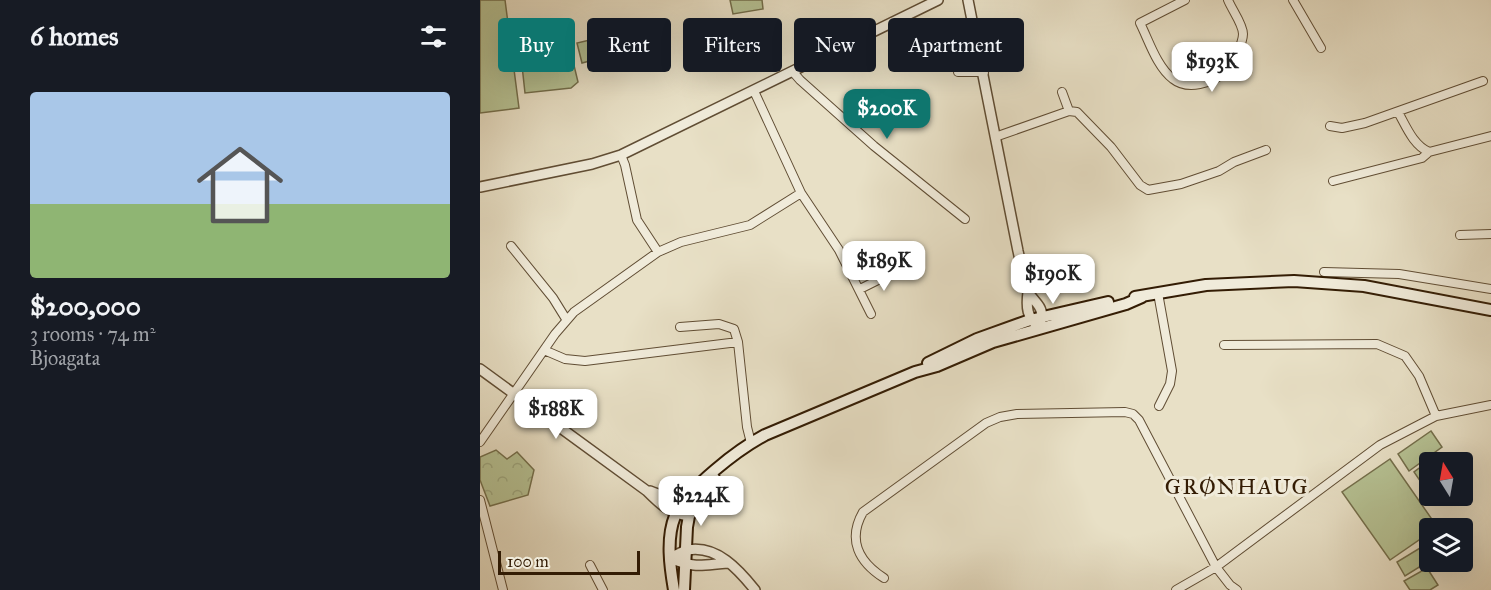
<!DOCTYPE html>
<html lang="en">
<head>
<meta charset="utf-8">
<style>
  body { margin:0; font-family:"IM FELL Great Primer",serif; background:#20242c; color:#f1f3f6; height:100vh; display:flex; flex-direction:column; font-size:22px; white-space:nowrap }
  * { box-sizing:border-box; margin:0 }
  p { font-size:20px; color:#9ea1a6 }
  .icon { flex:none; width:33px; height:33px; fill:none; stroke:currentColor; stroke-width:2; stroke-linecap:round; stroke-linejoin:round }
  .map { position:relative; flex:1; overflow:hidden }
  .side { display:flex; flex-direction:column; background:#171b24; width:480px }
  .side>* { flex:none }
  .hud { position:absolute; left:18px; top:18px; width:570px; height:54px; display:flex; gap:12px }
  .needle { width:39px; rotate:349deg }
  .controls { position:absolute; left:939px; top:452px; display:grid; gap:12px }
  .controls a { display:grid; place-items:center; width:54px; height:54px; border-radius:6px; background:#171b24; box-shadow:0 6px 24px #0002; font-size:30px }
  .scale { position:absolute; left:18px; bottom:15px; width:142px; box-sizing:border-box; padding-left:6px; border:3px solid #331c04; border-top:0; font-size:16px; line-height:21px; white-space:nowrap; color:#331c04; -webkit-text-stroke:4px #f0ebda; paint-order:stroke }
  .price { position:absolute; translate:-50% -51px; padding:0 14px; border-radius:12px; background:#fff; color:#222; font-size:20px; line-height:39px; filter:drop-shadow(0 2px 3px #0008) }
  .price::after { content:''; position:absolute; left:50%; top:36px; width:18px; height:14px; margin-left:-9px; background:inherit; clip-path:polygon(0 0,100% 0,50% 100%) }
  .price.active { background:#0f766e; color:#fff }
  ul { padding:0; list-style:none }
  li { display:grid; align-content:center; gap:12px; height:318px; padding:0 30px }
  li+li { border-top:2px solid #363941 }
  li span { display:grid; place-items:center; height:186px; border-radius:6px; color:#555 }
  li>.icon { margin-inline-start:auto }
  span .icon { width:108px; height:108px; fill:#fffc; stroke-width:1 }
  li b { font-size:26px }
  h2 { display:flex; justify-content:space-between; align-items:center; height:72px; padding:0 30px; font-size:26px }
  .chip { padding:0 21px; border-radius:6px; background:#171b24; box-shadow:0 6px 24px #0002; font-size:21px; line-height:54px }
  .chip.active { background:#0f766e; color:#fff }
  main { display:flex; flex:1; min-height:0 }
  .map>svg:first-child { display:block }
  .grass { fill:#b6c294; stroke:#746f4c; stroke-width:1.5 }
  .park { fill:url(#park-crowns); stroke:#746f4c; stroke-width:1.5 }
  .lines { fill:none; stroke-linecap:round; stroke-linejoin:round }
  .minor-casing { stroke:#604d34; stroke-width:10 }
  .tertiary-casing { stroke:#604d34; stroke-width:12 }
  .secondary-casing { stroke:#331c04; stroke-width:14 }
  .minor { stroke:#f0ebda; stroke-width:8 }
  .tertiary { stroke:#f0ebda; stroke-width:9 }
  .secondary { stroke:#f0ebda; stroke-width:10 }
  .labels { text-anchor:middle; stroke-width:6; stroke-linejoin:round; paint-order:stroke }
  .neighbourhood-label { font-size:22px; letter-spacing:1.5px; fill:#331c04; stroke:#f0ebda }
</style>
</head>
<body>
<main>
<section class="side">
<h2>6 homes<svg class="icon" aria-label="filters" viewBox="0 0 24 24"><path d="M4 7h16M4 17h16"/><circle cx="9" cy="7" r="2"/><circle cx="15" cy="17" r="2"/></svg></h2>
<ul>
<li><span style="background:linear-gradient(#a9c7e8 60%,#8fb573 0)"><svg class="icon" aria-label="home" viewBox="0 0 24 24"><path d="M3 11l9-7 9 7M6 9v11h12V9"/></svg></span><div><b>$200,000</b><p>3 rooms · 74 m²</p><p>Bjoagata</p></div></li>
</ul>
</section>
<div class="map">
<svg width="1011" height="590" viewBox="0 0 1011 590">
  <defs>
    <pattern id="park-crowns" width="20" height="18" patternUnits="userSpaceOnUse" patternTransform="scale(1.5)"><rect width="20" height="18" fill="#b6c294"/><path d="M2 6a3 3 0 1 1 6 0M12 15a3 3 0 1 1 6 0" fill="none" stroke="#9da67e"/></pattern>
  </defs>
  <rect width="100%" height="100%" fill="#e8e0c6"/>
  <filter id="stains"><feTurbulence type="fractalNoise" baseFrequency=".00333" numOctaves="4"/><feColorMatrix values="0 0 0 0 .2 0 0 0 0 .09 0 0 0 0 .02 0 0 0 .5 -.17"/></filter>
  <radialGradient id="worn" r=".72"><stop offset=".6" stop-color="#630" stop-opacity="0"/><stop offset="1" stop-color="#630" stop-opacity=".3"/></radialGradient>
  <!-- grass -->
  <path class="grass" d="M0,0H25L39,108L0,113Z
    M250,0H282L283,9L253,14Z
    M127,36L132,55L102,63L97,43Z
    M91,43V53L98,82L91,88L45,93L40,47Z
    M951,431L962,447L929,471L918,454Z
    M910,459L958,528H950L949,533L910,560L862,492Z
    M940,548L949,561L925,576L917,562Z
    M947,568L958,585L950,590H930L924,581Z"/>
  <!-- park -->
  <path class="park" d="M16,450L27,459L37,452L54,470L48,495L10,506L0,480V457Z
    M954,457L958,462H950L949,494L934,472Z"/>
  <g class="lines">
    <!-- minor casing -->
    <g class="minor-casing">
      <path id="minor" d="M705,0L660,23C669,41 677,67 693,79C708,91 732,83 745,72C752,66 763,43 763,34C763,24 752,10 748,0
        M813,0L841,48
        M313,72L320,80L394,146L485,219
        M478,72H504
        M274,91L321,193L359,250L391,314
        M582,92L589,111
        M918,112C926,126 933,145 949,152L1011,136
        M850,126L862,128L885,123L1003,81
        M515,137L589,111L597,112L631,147L660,185L668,190L701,184L739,171L754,162L786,150
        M141,155L145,165L157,220L178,252
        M853,181L942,158L949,152
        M980,235L1011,234
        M31,246L73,298L86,319
        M844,272L919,274L1011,289
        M380,289L416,271
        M678,293L692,371L690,384L679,406
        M200,327L239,324L254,329L258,342L267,427L271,443
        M744,345L897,344L925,356L939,376L956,416
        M64,350L85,359L105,361L258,342
        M0,442L75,334L94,312L178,252L201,242L270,225L321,193
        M0,500L23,590
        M110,565L123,590
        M404,578C379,562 367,540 383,512L506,423L520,417L537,414L645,412L653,414L659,420L736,567L750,585L757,590
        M696,590L736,567L900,445L956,416L1011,405"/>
    </g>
    <!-- tertiary casing -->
    <g class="tertiary-casing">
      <path id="tertiary" d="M488,0L538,251C541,264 543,277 547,289C554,306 567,303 559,328C547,317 546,308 548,292
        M0,187L112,164L141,155L458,0
        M0,369L167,491C180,504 190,514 209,516
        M170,491C182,496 196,499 204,510
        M190,558C195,556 202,551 208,550C237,545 259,570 275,590
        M190,558C216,569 221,565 248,563"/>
    </g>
    <!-- secondary casing -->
    <g class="secondary-casing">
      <path id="secondary" d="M655,297L726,285L814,281L884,286L1011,310
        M448,363L497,339L550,320L628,302
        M194,590C190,567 186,538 195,516C207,488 259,449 285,435L435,372L457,366L513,342L646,304L662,297
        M204,590L207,527L209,516L234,478"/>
    </g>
    <!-- minor -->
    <use href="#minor" class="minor"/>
    <!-- tertiary -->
    <use href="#tertiary" class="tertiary"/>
    <!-- secondary -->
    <use href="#secondary" class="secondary"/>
  </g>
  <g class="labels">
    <!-- neighbourhood labels -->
    <g class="neighbourhood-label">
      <text x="757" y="494">GRØNHAUG</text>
    </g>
  </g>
  <rect width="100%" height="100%" filter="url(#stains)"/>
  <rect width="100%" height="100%" fill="url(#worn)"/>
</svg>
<div class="controls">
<a><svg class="needle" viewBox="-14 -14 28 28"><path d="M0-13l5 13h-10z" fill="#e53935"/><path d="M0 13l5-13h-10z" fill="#9ea1a6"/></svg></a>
<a><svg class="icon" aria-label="layers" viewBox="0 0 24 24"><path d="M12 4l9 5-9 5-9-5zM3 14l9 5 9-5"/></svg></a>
</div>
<div class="scale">100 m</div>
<b class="price" style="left:732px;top:93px">$193K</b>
<b class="price active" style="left:407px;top:140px">$200K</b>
<b class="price" style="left:404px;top:292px">$189K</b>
<b class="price" style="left:573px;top:305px">$190K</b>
<b class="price" style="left:76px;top:440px">$188K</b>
<b class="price" style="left:221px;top:527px">$224K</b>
<div class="hud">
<a class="chip active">Buy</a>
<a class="chip">Rent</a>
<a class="chip">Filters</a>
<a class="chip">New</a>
<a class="chip">Apartment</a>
</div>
</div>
</main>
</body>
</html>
